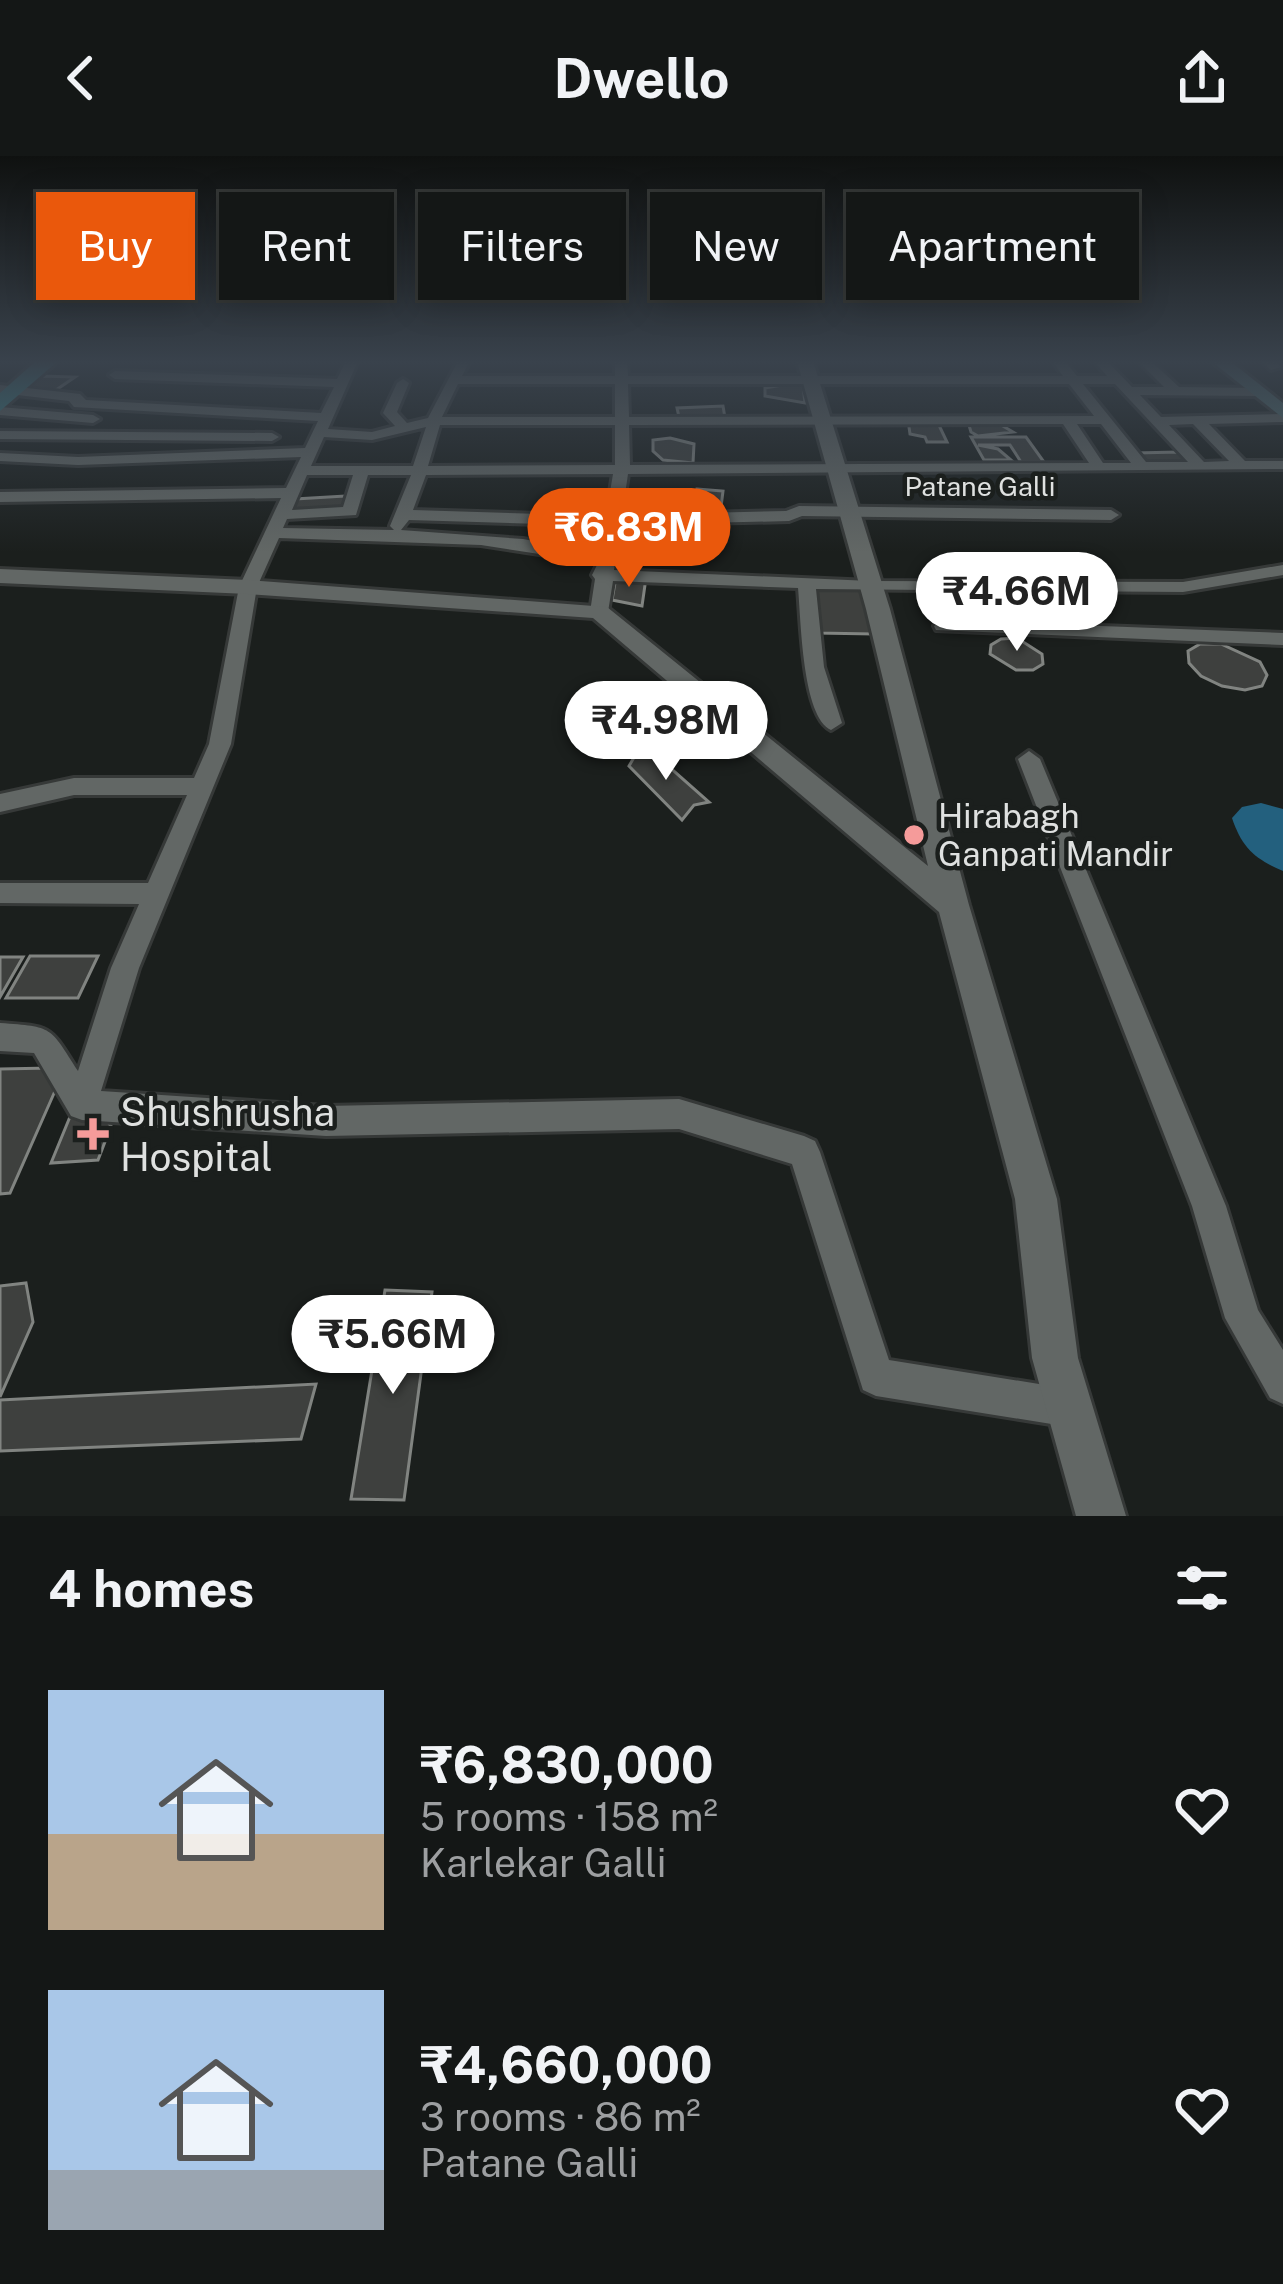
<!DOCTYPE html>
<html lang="en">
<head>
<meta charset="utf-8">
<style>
  body { margin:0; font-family:"Public Sans",sans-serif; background:#212423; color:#f1f3f6; height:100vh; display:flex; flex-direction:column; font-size:45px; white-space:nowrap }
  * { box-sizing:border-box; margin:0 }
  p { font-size:39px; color:#9d9fa1 }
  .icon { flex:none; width:66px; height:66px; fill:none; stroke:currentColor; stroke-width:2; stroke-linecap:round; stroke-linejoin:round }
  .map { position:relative; height:1360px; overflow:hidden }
  .sheet { display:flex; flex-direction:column; background:#141716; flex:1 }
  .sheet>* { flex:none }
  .banner { position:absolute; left:36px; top:36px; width:1212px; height:108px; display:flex; gap:24px }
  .price { position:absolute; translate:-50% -102px; padding:0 27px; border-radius:42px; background:#fff; color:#222; font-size:39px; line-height:78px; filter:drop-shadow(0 3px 6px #0008) }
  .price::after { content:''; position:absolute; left:50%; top:72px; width:36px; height:27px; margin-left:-18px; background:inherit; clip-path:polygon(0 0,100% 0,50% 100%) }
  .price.current { background:#ea580c; color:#fff }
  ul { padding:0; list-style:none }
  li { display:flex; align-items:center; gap:36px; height:300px; padding:0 48px }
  li span { display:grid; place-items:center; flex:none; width:336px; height:240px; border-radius:0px; color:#555 }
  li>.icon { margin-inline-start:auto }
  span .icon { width:144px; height:144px; fill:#fffc; stroke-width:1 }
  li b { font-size:51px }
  h2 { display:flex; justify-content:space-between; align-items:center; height:144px; padding:0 48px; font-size:51px }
  .chip { padding:0 42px; border-radius:0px; background:#141716; box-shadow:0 6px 30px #0003,0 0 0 3px #333635; font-size:42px; line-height:108px }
  .chip.current { background:#ea580c; color:#fff }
  header { display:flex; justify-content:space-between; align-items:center; height:156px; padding:0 48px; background:#141716; font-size:54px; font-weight:700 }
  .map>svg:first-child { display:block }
  .water { fill:#23607e }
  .building { fill:#3e403e; stroke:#818481; stroke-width:3 }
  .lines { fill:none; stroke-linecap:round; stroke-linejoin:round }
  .minor-casing { stroke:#363938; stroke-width:6 }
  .tertiary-casing { stroke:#363938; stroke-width:6 }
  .secondary-casing { stroke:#363938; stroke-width:6 }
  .trunk-casing { stroke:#363938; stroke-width:6 }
  .minor { fill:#626765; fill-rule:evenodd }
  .tertiary { fill:#626765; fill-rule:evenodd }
  .secondary { fill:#537476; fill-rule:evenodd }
  .trunk { fill:#3a8a91; fill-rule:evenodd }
  .poi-dot { fill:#f59b9a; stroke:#1b1f1d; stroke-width:4.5 }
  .labels { text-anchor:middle; stroke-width:9; stroke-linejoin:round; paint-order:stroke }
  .far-street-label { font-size:27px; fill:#dfe1e0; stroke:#1b1f1d }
  .poi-label { font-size:33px; fill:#dfe1e0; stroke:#1b1f1d; text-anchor:start }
  .near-poi-label { font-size:39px; fill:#dfe1e0; stroke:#1b1f1d; text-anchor:start }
</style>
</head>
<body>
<header><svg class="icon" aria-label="back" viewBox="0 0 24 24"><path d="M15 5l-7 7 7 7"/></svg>Dwello<svg class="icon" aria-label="share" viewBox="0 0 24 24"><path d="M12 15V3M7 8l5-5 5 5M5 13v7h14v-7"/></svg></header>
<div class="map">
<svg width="1283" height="1360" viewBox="0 0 1283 1360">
  <rect width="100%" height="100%" fill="#1b1f1d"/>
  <!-- water -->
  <path class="water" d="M1261,647L1283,653V715C1255,703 1242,692 1232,662L1242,651Z"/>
  <!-- building -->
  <path class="building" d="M42,220L75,221L56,234L28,233Z
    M794,227L803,230L805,247L765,240V232Z
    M723,250L725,262L679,261L677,252Z
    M908,264L937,265L947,286H927L925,281L910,278Z
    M968,266H996L1013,276L978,280L971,276Z
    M971,281H1026L1044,306H1021L1010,289H978L998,293L1011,304H984Z
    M670,282L694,288L693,307L663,304L653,295V284Z
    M1179,296L1191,309H1149L1136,297Z
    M697,333L723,335L720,359L695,358Z
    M345,340L351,351L289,353L295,343Z
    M616,421L646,422L642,450L612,444Z
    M810,432L863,433L873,478L817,477Z
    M1017,482L1042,498L1043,508L1033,514H1016L990,498L991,489L1001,483Z
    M1200,488H1221L1260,506L1267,519L1262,530L1245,534L1222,530L1201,520L1189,507L1188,495Z
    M650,594L709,646L694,649L682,664L629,610L636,598Z
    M30,800H98L78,842H6Z
    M0,801H23L0,841Z
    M50,912L59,926L10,1037L0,1038V913Z
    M74,951L103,960L111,970L98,1004L51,1007Z
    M26,1127L33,1166L0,1241V1130Z
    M385,1134L432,1136L404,1344L351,1343Z
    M316,1228L301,1283L0,1295V1244Z"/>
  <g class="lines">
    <!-- minor casing -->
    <g class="minor-casing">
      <path id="minor" d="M346,205H358L328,273L372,276L395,270L383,257L397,227L403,223L409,227L397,256L407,267L428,262L458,205H470L462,220H615V205H627L628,220H1063L1052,205H1065L1077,220H1107L1094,205H1107L1132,231H1164L1138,205H1151L1179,231L1258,232L1265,236L1258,240L1140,239L1161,261L1283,258V266L1209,268L1245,305H1283V313L628,318L622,359L786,355L799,350L1111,354L1119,359L1111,364L802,360L789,365L621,369L614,414L871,425L1183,426L1283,409V419L1183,436L816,433L824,511L842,567L831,574C802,561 801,463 798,432L613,425L608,456L599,462L590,456L595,423L592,419L598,407L481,389L279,382L257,431L231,588L139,812L101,935L326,950L679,943L804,980L815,985L820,996L889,1204L1070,1233L1083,1239L1089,1252L1083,1265L1070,1271L876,1240L863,1234L792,1008L679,973L326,980L82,964L71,960L34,897L0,895V867C54,871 49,870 78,915L111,812L139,748L0,747V727H148L187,639H74L0,656V638L74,622H194L209,588L239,431L281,342L0,346V336L286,332L301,301L78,309L0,305V297L78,301L305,292L318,265L74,251L69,245L0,237V229L80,238L86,244L321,257L334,231L115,223L109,219L115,215L337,223ZM458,228H615V261H442ZM628,228H1069L1094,260L629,261ZM1083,228H1115L1188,306H1146ZM1063,268L1089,307L630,309L629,269ZM1077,268H1101L1131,307H1103ZM1193,268L1229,305L1204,306L1169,269ZM440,269H615V309L428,310ZM426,271L413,310H311L324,281L372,284ZM613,318L606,360L413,354L426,319ZM307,319H353L343,351L292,354ZM368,319H411L390,370L394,374L283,372L287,363L356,359ZM409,364L604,370L600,397L523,383L401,374Z
        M1262,205H1276L1281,211L1271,214Z
        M0,251L93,259L100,263L93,267L0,259Z
        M0,275L272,277L279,281L272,285L0,283Z
        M943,464L1283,477V489L936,474L934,470Z
        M1029,595L1040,603L1226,1050L1258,1154L1283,1194V1248L1270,1242L1225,1162L1192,1050L1018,603Z"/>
    </g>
    <!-- tertiary casing -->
    <g class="tertiary-casing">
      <path id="tertiary" d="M797,205H813L890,453L969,749L1057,1043L1078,1202L1126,1360H1076L1032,1202L1015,1043L939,756L593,462L248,438L0,427V413L248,424L607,451L928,710L866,453Z"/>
    </g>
    <!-- secondary casing -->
    <g class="secondary-casing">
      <path id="secondary" d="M1211,205H1230L1283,247V262Z"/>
    </g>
    <!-- trunk casing -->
    <g class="trunk-casing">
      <path id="trunk" d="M36,205H58L0,255V237Z"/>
    </g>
    <!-- minor -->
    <use href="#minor" class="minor"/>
    <!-- tertiary -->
    <use href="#tertiary" class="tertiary"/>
    <!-- secondary -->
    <use href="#secondary" class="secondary"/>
    <!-- trunk -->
    <use href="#trunk" class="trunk"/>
  </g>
  <!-- sky -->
  <linearGradient id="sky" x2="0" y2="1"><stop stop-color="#0f1110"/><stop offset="0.52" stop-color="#39424c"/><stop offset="1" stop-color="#39424c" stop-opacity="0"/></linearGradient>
  <rect width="1283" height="396" fill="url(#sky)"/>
  <!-- markers -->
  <g class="poi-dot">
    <circle cx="914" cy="679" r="12"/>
    <path d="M87 960h12v12h12v12h-12v12h-12v-12h-12v-12h12z"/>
  </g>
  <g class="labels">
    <!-- far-street labels -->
    <g class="far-street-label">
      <text x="980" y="340">Patane Galli</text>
    </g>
    <!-- poi labels -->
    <g class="poi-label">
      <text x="938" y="672">Hirabagh<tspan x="938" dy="38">Ganpati Mandir</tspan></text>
    </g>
    <!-- near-poi labels -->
    <g class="near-poi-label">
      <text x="120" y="970">Shushrusha<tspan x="120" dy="45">Hospital</tspan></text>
    </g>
  </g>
</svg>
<b class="price current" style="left:629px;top:434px">₹6.83M</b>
<b class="price" style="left:1017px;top:498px">₹4.66M</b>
<b class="price" style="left:666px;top:627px">₹4.98M</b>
<b class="price" style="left:393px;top:1241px">₹5.66M</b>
<div class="banner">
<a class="chip current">Buy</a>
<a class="chip">Rent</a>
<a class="chip">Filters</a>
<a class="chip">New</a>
<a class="chip">Apartment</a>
</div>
</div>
<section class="sheet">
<h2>4 homes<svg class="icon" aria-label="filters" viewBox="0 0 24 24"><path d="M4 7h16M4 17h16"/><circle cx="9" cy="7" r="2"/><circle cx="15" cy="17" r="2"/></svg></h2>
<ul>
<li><span style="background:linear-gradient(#a9c7e8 60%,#b9a48a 0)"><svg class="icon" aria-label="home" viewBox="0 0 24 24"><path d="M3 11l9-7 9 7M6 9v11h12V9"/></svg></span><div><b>₹6,830,000</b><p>5 rooms · 158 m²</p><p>Karlekar Galli</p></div><svg class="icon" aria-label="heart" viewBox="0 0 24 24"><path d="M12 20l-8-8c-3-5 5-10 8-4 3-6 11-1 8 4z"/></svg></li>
<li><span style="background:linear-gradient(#a9c7e8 75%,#9aa5b1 0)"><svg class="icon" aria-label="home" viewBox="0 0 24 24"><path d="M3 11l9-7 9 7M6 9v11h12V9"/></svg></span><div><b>₹4,660,000</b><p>3 rooms · 86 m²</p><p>Patane Galli</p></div><svg class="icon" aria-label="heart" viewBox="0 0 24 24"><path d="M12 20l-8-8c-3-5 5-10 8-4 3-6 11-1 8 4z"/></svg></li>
</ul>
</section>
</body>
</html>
